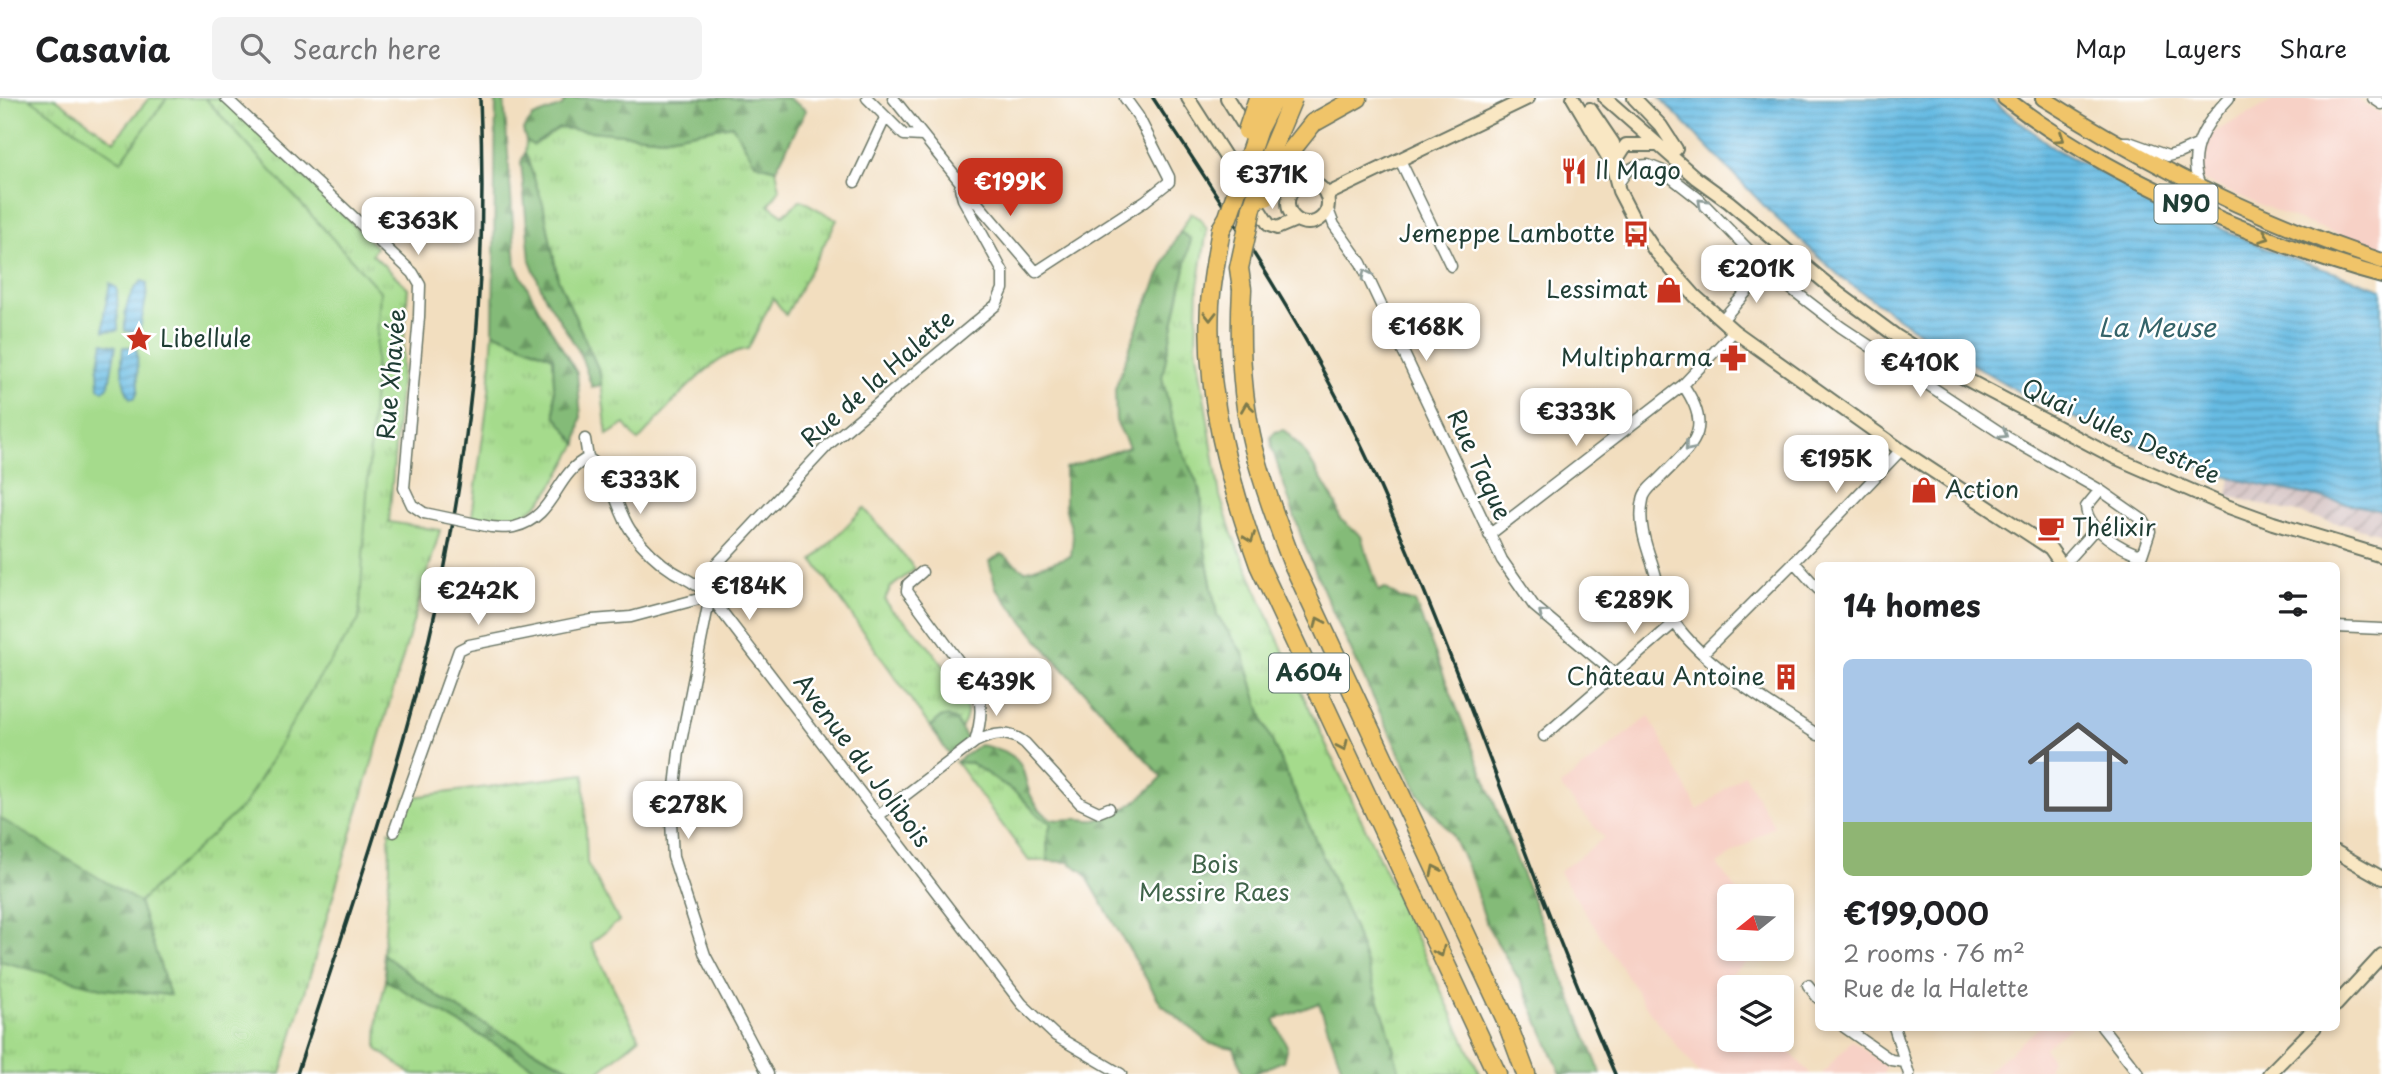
<!DOCTYPE html>
<html lang="en">
<head>
<meta charset="utf-8">
<style>
  body { margin:0; font-family:"Playpen Sans",sans-serif; background:#f2f2f2; color:#202124; height:100vh; display:flex; flex-direction:column; font-size:26px; white-space:nowrap }
  * { box-sizing:border-box; margin:0 }
  p { font-size:23px; color:#757577 }
  .icon { flex:none; width:38px; height:38px; fill:none; stroke:currentColor; stroke-width:2; stroke-linecap:round; stroke-linejoin:round }
  .map { position:relative; flex:1; overflow:hidden }
  .sheet { position:absolute; left:1815px; top:464px; width:525px; height:469px; display:flex; flex-direction:column; background:#fff; border-radius:10px; box-shadow:0 4px 10px #0003 }
  .sheet>* { flex:none }
  .needle { width:46px; rotate:252deg }
  .controls { position:absolute; left:1717px; top:786px; display:grid; gap:14px }
  .controls a { display:grid; place-items:center; width:77px; height:77px; border-radius:10px; background:#fff; box-shadow:0 4px 10px #0003; font-size:35px }
  .price { position:absolute; translate:-50% -60px; padding:0 16px; border-radius:14px; background:#fff; color:#222; font-size:23px; line-height:46px; filter:drop-shadow(0 2px 4px #0008) }
  .price::after { content:''; position:absolute; left:50%; top:42px; width:21px; height:16px; margin-left:-10px; background:inherit; clip-path:polygon(0 0,100% 0,50% 100%) }
  .price.current { background:#c8321e; color:#fff }
  ul { padding:0; list-style:none }
  li { display:grid; align-content:center; gap:14px; height:371px; padding:0 28px }
  li span { display:grid; place-items:center; height:217px; border-radius:10px; color:#555 }
  li>.icon { margin-inline-start:auto }
  span .icon { width:126px; height:126px; fill:#fffc; stroke-width:1 }
  li b { font-size:30px }
  h2 { display:flex; justify-content:space-between; align-items:center; height:84px; padding:0 28px; font-size:30px }
  header { display:flex; align-items:center; gap:42px; box-sizing:border-box; height:98px; padding:0 35px; background:#fff; border-bottom:2px solid #e0e0e0 }
  header strong { font-size:33px }
  nav { display:flex; gap:38px; margin-inline-start:auto; font-size:24px }
  .search { width:490px; height:63px; background:#f2f2f2; display:flex; align-items:center; gap:18px; box-sizing:border-box; padding:0 24px; border-radius:10px; color:#757577; font-size:26px }
  .map>svg:first-child { display:block }
  .built { fill:#f7d1c6 }
  .industrial { fill:url(#industrial-furrows) }
  .grass { fill:url(#grass-tufts); stroke:#628c60; stroke-width:2 }
  .forest { fill:url(#forest-firs); stroke:#527c56; stroke-width:2 }
  .park { fill:#a5db8c; stroke:#628c60; stroke-width:2 }
  .water { fill:url(#water-rules); stroke:#427c8c; stroke-width:2 }
  .lines { fill:none; stroke-linecap:round; stroke-linejoin:round }
  .street-casing { stroke:#697565; stroke-width:13 }
  .secondary-casing { stroke:#697565; stroke-width:16 }
  .primary-casing { stroke:#697565; stroke-width:18 }
  .highway-casing { stroke:#697565; stroke-width:21 }
  .street { stroke:#fff; stroke-width:10 }
  .secondary { stroke:#f9e7c3; stroke-width:12 }
  .primary { stroke:#f0c469; stroke-width:14 }
  .highway { stroke:#f0c469; stroke-width:18 }
  .rail { stroke:#1f3d34; stroke-width:3.5 }
  .street-bridge-casing { stroke:#697565; stroke-width:13; stroke-linecap:butt }
  .highway-bridge-casing { stroke:#697565; stroke-width:21; stroke-linecap:butt }
  .street-bridge { stroke:#fff; stroke-width:10 }
  .highway-bridge { stroke:#f0c469; stroke-width:18 }
  .oneway { stroke:#7d7a4c }
  .oneway2 { stroke:#8f9e9a }
  .labels { text-anchor:middle; stroke-width:5; stroke-linejoin:round; paint-order:stroke }
  .shield { fill:#fff; stroke:#627771; stroke-width:2 }
  .shield-label { font-size:23px; font-weight:bold; fill:#1f3d34 }
  .poi-label { font-size:24px; fill:#1f3d34; stroke:#fff; text-anchor:start }
  .street-label { font-size:24px; fill:#1f3d34; stroke:#fff }
  .park-label { font-size:24px; fill:#40644a; stroke:#fff }
  .water-label { font-size:26px; font-style:italic; fill:#346369; stroke:#fff }
</style>
</head>
<body>
<header>
<strong>Casavia</strong>
<div class="search"><svg class="icon" aria-label="search" viewBox="0 0 24 24"><circle cx="10" cy="10" r="6"/><path d="M15 15l6 6"/></svg>Search here</div>
<nav><a>Map</a><a>Layers</a><a>Share</a></nav>
</header>
<div class="map">
<svg width="2382" height="976" viewBox="0 0 2382 976">
  <defs>
    <pattern id="industrial-furrows" width="10" height="10" patternUnits="userSpaceOnUse" patternTransform="scale(1.75)"><rect width="10" height="10" fill="#d2bfbf"/><path d="M-1 1l2-2M0 10L10 0M9 11l2-2" fill="none" stroke="#aa9c9c"/></pattern>
    <pattern id="grass-tufts" width="24" height="20" patternUnits="userSpaceOnUse" patternTransform="scale(1.75)"><rect width="24" height="20" fill="#a5db8c"/><path d="M3 7l-1-3M5 7V3M7 7l1-3M15 17l-1-3M17 17v-4M19 17l1-3" fill="none" stroke="#8ebd79"/></pattern>
    <pattern id="forest-firs" width="22" height="20" patternUnits="userSpaceOnUse" patternTransform="scale(1.75)"><rect width="22" height="20" fill="#84bb78"/><path d="M5 1l3.5 6h-7zM16 11l3.5 6h-7z" fill="#6b9963"/></pattern>
    <pattern id="water-rules" width="6" height="5" patternUnits="userSpaceOnUse" patternTransform="scale(1.75)"><rect width="6" height="5" fill="#66bbe3"/><path d="M0 2.5h6" fill="none" stroke="#5399b9"/></pattern>
  </defs>
  <rect width="100%" height="100%" fill="#fff"/>
  <filter id="ink" filterUnits="userSpaceOnUse"><feTurbulence type="fractalNoise" baseFrequency=".0143" numOctaves="2"/><feDisplacementMap in="SourceGraphic" scale="14" xChannelSelector="R" yChannelSelector="G"/><feConvolveMatrix kernelMatrix="1 2 1 2 8 2 1 2 1" color-interpolation-filters="sRGB"/></filter>
  <filter id="wash" filterUnits="userSpaceOnUse"><feTurbulence type="fractalNoise" baseFrequency=".00686" numOctaves="4" result="noise"/><feDisplacementMap in="SourceGraphic" scale="28" xChannelSelector="R" yChannelSelector="G"/><feGaussianBlur stdDeviation="1.57" result="paint"/><feColorMatrix in="noise" values="0 0 0 0 0 0 0 0 0 0 0 0 0 0 0 0 0 1.4 0 .05"/><feComposite in="paint" operator="in"/></filter>
  <g filter="url(#wash)">
    <rect width="100%" height="100%" fill="#f2debf"/>
    <!-- built -->
    <path class="built" d="M2278,0H2356L2382,17V152L2285,117L2202,82L2209,37Z
      M1649,618L1698,712L1744,676L1774,728L1717,766L1741,798H1729V850L1765,851L1723,882L1729,889V942H1778L1811,976H1699L1650,914L1559,774L1604,740L1560,688Z
      M2040,929H2071L2044,950L2052,962L2048,970L2055,976H1984Z
      M1852,942L1886,969L1883,976H1822Z"/>
    <!-- industrial -->
    <path class="industrial" d="M2231,380L2382,413V436L2228,398Z"/>
    <!-- grass -->
    <path class="grass" d="M0,0H55L114,43L149,0H225L376,149L372,156L408,190L389,424L440,432L281,976H0Z
      M733,27L755,65L776,71L780,91L769,107L783,117L801,102L837,122L786,217L773,200L748,251C711,254 664,316 638,343L625,326L607,337L600,275L558,181L543,106L525,55L526,43L534,47L559,30L663,40Z
      M1191,115L1201,121L1207,132L1198,189L1196,248L1220,398L1232,436L1295,580L1480,976H1400L1387,927L1353,827L1264,625L1243,556L1217,517L1205,453L1201,394L1177,341L1162,279L1191,141L1180,134Z
      M493,234L553,259L555,317L577,346C560,374 542,419 505,423C495,424 482,420 472,418L489,294Z
      M864,410L915,471L890,490L885,502C889,511 892,512 899,518C918,533 968,592 967,616C966,621 964,626 961,631L956,623L933,626L930,629L813,462Z
      M956,664L971,665L1019,697L1039,718L1051,725L1047,740L1048,763H1029Z
      M584,676L587,765L619,823L591,845L639,940L596,976H581L497,933L440,900L383,856L390,769L389,733L393,734L406,700Z
      M386,882L546,976H411L377,951L378,916Z"/>
    <!-- forest -->
    <path class="forest" d="M496,0H504L516,168L541,215L577,275L581,319L577,346L555,317L553,259L493,234Z
      M567,0H788L806,12L776,71L755,65L732,27L663,40L559,30L533,47L526,43L523,32L533,19L562,8Z
      M525,55L543,106L558,181L600,275L601,287L592,289L580,255L543,195L530,162L521,64Z
      M1180,134L1191,141L1162,279L1177,341L1201,394L1205,453L1217,517L1243,556L1264,625L1353,827L1387,927L1400,976H1344L1319,905L1274,922L1287,948L1283,963L1253,976H1243L1234,950L1211,946L1161,906L1084,774L1068,764L1048,763L1047,740L1051,725L1039,718L1019,697L971,665L956,664L979,647C1045,657 1009,687 1048,719C1055,724 1065,721 1073,721C1080,720 1088,723 1095,722C1121,717 1145,698 1162,679L1049,555L996,490L989,463L1002,456L1025,473L1071,458L1073,438L1065,408V370L1129,349L1116,323L1115,291L1140,221L1171,150Z
      M1284,332L1300,348L1310,362L1336,406L1340,421L1361,438L1379,493L1385,490L1401,501L1415,504L1601,976H1561L1524,890L1487,827L1470,774L1451,735L1418,695L1332,512L1303,444L1272,350L1271,339L1275,334Z
      M948,618L956,623L969,644L950,658L931,629L939,620Z
      M0,720L139,804L170,897L105,891L0,863Z
      M383,856L440,900L497,933L581,976H546L386,882Z"/>
    <!-- park -->
    <path class="park" d="M0,0H29L121,63L167,0H205L380,193L359,522L315,586L245,706L139,804L0,720Z"/>
    <!-- water -->
    <path class="water" d="M1660,0H1989L2055,51L2138,94L2274,154L2382,191V413L2231,380L2116,339L2026,298L1923,237L1843,181L1773,117Z
      M142,183L147,185V195L140,231L134,234L125,233C124,215 127,195 142,183Z
      M110,186L117,190L118,232L104,233V215Z
      M103,245L116,248L109,287L103,293L99,290L98,270Z
      M123,249H133L137,253L138,293L135,300H130C121,284 121,267 123,249Z"/>
  </g>
  <g filter="url(#ink)">
    <g class="lines">
      <!-- street casing -->
      <g class="street-casing">
        <path id="street" d="M226,0L413,175L420,187L419,219L404,390L412,407L424,415
          M867,0L904,37L922,38
          M893,0L973,100L1036,174L1145,103L1169,84V79L1138,18L1125,0
          M2373,0L2382,6
          M2122,44H2129L2168,58L2179,55L2197,47
          M1400,62L1451,168
          M855,84L885,20
          M1617,87L1627,73L1636,68L1648,67L1663,73L1699,101L1772,176L1841,229L2007,339L2100,392L2143,422L2150,433L2142,457C2123,452 2087,431 2086,409L2100,392
          M2201,89C2184,56 2206,24 2229,0
          M1327,109L1334,127L1361,165L1502,462L1534,508L1614,575
          M1722,222L1766,171
          M1683,287C1716,334 1691,348 1659,381C1653,387 1644,393 1643,402C1638,424 1645,445 1652,465C1658,484 1663,509 1675,525C1704,568 1775,609 1818,637
          M585,341L588,360
          M588,360C614,376 615,410 631,433C643,449 658,464 674,474C688,482 699,487 710,498L1022,906L1056,938L1121,976
          M491,429C498,429 507,431 514,429C556,419 554,376 588,360
          M1489,437L1683,287L1734,233
          M1794,464L1818,491
          M2063,467L2096,430
          M698,486L828,347L996,207L1003,191V174L963,101L960,90L961,86
          M710,498L679,654L671,724L673,759L705,857L768,976
          M2336,529L2382,531
          M1703,555L1794,464L1901,352
          M1544,638L1674,525
          M975,644C993,635 1009,632 1025,645L1080,705L1099,714L1109,710
          M878,718L975,644C981,624 984,604 974,584L907,493L908,486L922,474
          M394,734L459,552L469,547L592,522L631,519L710,498
          M1808,887L1818,900
          M1844,929L1891,962L1905,964
          M1894,929L1909,976
          M2102,929L2139,976"/>
      </g>
      <!-- secondary casing -->
      <g class="secondary-casing">
        <path id="secondary" d="M1188,0L1269,127L1277,130L1296,122
          M1227,0L1278,82L1291,95
          M1573,0L1612,66L1619,93L1633,120L1655,153L1695,198L1734,233L1901,352L2050,450L2062,467
          M1605,0L1696,80L1729,104L1838,195L1896,238L1964,280L2114,359L2229,409L2273,425L2382,458
          M1634,0L1661,28L1676,51
          M1590,11L1613,45L1617,69
          M1617,61L1626,47H1658
          M1288 105a20 20 0 1 1 40 0a20 20 0 1 1-40 0Z
          M1326,97L1528,0
          M2336,754L2382,780
          M2336,907L2382,857
          M2269,976L2315,929"/>
      </g>
      <!-- primary casing -->
      <g class="primary-casing">
        <path id="primary" d="M2005,0C2075,53 2136,84 2215,119C2269,142 2325,163 2382,178
          M2043,0C2150,68 2262,124 2382,163"/>
      </g>
      <!-- highway casing -->
      <g class="highway-casing">
        <path id="highway" d="M1313,25L1358,0
          M1221,131C1217,156 1212,181 1210,206C1205,296 1229,383 1259,467L1497,976
          M1242,191C1239,244 1241,299 1254,351C1264,390 1278,427 1292,464L1506,922L1526,976"/>
      </g>
      <!-- street -->
      <use href="#street" class="street"/>
      <!-- secondary -->
      <use href="#secondary" class="secondary"/>
      <!-- primary -->
      <use href="#primary" class="primary"/>
      <!-- highway -->
      <use href="#highway" class="highway"/>
      <!-- rail -->
      <path class="rail" d="M1153,0C1230,117 1308,233 1367,360C1459,561 1526,773 1615,976
        M297,976C343,832 395,688 429,541C471,364 488,182 480,0"/>
      <!-- street-bridge casing -->
      <g class="street-bridge-casing">
        <path id="street-bridge" d="M424,415L491,429"/>
      </g>
      <!-- highway-bridge casing -->
      <g class="highway-bridge-casing">
        <path id="highway-bridge" d="M1247,33L1258,0
          M1266,99L1290,54L1313,25
          M1221,131L1228,119L1258,31L1274,0
          M1242,191L1239,170L1252,110L1270,55L1293,0"/>
      </g>
      <!-- street-bridge -->
      <use href="#street-bridge" class="street-bridge"/>
      <!-- highway-bridge -->
      <use href="#highway-bridge" class="highway-bridge"/>
    </g>
    <!-- one-way arrows -->
    <defs><path id="oneway-chevron" d="M-2-3.5L2.5 0L-2 3.5" fill="none" stroke-width="1.6" stroke-linecap="round" stroke-linejoin="round" transform="scale(1.75)"/></defs>
    <g class="oneway">
      <use href="#oneway-chevron" transform="translate(2060 40) rotate(34)"/>
      <use href="#oneway-chevron" transform="translate(2265 139) rotate(21)"/>
      <use href="#oneway-chevron" transform="translate(1210 218) rotate(90)"/>
      <use href="#oneway-chevron" transform="translate(1247 309) rotate(-98)"/>
      <use href="#oneway-chevron" transform="translate(1250 440) rotate(70)"/>
      <use href="#oneway-chevron" transform="translate(1319 524) rotate(-115)"/>
      <use href="#oneway-chevron" transform="translate(1343 648) rotate(65)"/>
      <use href="#oneway-chevron" transform="translate(1435 772) rotate(-115)"/>
      <use href="#oneway-chevron" transform="translate(1440 854) rotate(65)"/>
    </g>
    <g class="oneway2">
      <use href="#oneway-chevron" transform="translate(1702 105) rotate(-136)"/>
      <use href="#oneway-chevron" transform="translate(1366 176) rotate(-116)"/>
      <use href="#oneway-chevron" transform="translate(2003 336) rotate(33)"/>
      <use href="#oneway-chevron" transform="translate(1689 349) rotate(130)"/>
      <use href="#oneway-chevron" transform="translate(1543 516) rotate(-140)"/>
    </g>
  </g>
  <!-- icons -->
  <defs>
    <g id="restaurant-bare" transform="scale(2.1)"><path d="M-5-6h1v4h1v-4h1v4h1v-4h1v5L-1.5 .5V6h-2V.5L-5-1ZM5-6V6H3V1.5H1.5Q1.5-4 5-6Z" fill="#c8321e" stroke="#fff" stroke-width="2.5" paint-order="stroke"/></g>
    <g id="bus-bare" transform="scale(2.1)"><path d="M-5-6H5V4H4V6H2V4H-2V6H-4V4H-5ZM-3.5-4V0h7V-4ZM-3.5 1.2v1.5H-2V1.2ZM2 1.2v1.5H3.5V1.2Z" fill="#c8321e" stroke="#fff" stroke-width="2.5" paint-order="stroke"/></g>
    <g id="shop-bare" transform="scale(2.1)"><path d="M-5-2.5h2.3a2.7 3.5 0 0 1 5.4 0H5L5.5 6h-11ZM-1.5-2.5h3a1.5 2.3 0 0 0-3 0Z" fill="#c8321e" stroke="#fff" stroke-width="2.5" paint-order="stroke"/></g>
    <g id="sight-bare" transform="scale(2.1)"><path d="M0-6L1.8-2.2L6-1.7L2.9 1.2L3.7 5.4L0 3.3L-3.7 5.4L-2.9 1.2L-6-1.7L-1.8-2.2Z" fill="#c8321e" stroke="#fff" stroke-width="2.5" paint-order="stroke"/></g>
    <g id="pharmacy-bare" transform="scale(2.1)"><path d="M-2-6h4v4h4v4h-4v4h-4v-4h-4v-4h4Z" fill="#c8321e" stroke="#fff" stroke-width="2.5" paint-order="stroke"/></g>
    <g id="cafe-bare" transform="scale(2.1)"><path d="M-5.5-4.5H6V0H3Q3 3.5 0 3.5H-2.5Q-5.5 3.5-5.5 0ZM3-3.2v2h1.7v-2ZM-6 4.5H4V6H-6Z" fill="#c8321e" stroke="#fff" stroke-width="2.5" paint-order="stroke"/></g>
    <g id="building-bare" transform="scale(2.1)"><path d="M-4-6H4V6H1V3H-1V6H-4ZM-2.5-4.3h1.7v1.8h-1.7ZM.8-4.3h1.7v1.8H.8ZM-2.5-1h1.7V.8h-1.7ZM.8-1h1.7V.8H.8Z" fill="#c8321e" stroke="#fff" stroke-width="2.5" paint-order="stroke"/></g>
  </defs>
  <g fill-rule="evenodd">
    <use href="#restaurant-bare" x="1574" y="73"/>
    <use href="#bus-bare" x="1636" y="136"/>
    <use href="#shop-bare" x="1669" y="192"/>
    <use href="#sight-bare" x="139" y="241"/>
    <use href="#pharmacy-bare" x="1733" y="260"/>
    <use href="#shop-bare" x="1924" y="392"/>
    <use href="#cafe-bare" x="2051" y="430"/>
    <use href="#building-bare" x="1786" y="579"/>
  </g>
  <g class="labels">
    <!-- shield labels -->
    <g class="shield">
      <rect x="2154.5" y="86.5" width="63" height="39" rx="5"/>
      <rect x="1269" y="555.5" width="80" height="39" rx="5"/>
    </g>
    <g class="shield-label">
      <text x="2186" y="114">N90</text>
      <text x="1309" y="583">A604</text>
    </g>
    <!-- poi labels -->
    <g class="poi-label">
      <text x="1595" y="81">Il Mago</text>
      <text x="1615" y="144" text-anchor="end">Jemeppe Lambotte</text>
      <text x="1648" y="200" text-anchor="end">Lessimat</text>
      <text x="160" y="249">Libellule</text>
      <text x="1712" y="268" text-anchor="end">Multipharma</text>
      <text x="1945" y="400">Action</text>
      <text x="2072" y="438">Thélixir</text>
      <text x="1765" y="587" text-anchor="end">Château Antoine</text>
    </g>
    <!-- street labels -->
    <g class="street-label">
      <text transform="translate(392 276) rotate(-85)" y="8">Rue Xhavée</text>
      <text transform="translate(878 281) rotate(-41)" y="8">Rue de la Halette</text>
      <text transform="translate(2121 334) rotate(25)" y="8">Quai Jules Destrée</text>
      <text transform="translate(1479 367) rotate(65)" y="8">Rue Taque</text>
      <text transform="translate(862 663) rotate(53)" y="8">Avenue du Jolibois</text>
    </g>
    <!-- park labels -->
    <g class="park-label">
      <text x="1214" y="775">Bois<tspan x="1214" dy="28">Messire Raes</tspan></text>
    </g>
    <!-- water labels -->
    <g class="water-label">
      <text x="2157" y="239">La Meuse</text>
    </g>
  </g>
</svg>
<div class="controls">
<a><svg class="needle" viewBox="-14 -14 28 28"><path d="M0-13l5 13h-10z" fill="#e53935"/><path d="M0 13l5-13h-10z" fill="#757577"/></svg></a>
<a><svg class="icon" aria-label="layers" viewBox="0 0 24 24"><path d="M12 4l9 5-9 5-9-5zM3 14l9 5 9-5"/></svg></a>
</div>
<b class="price" style="left:1272px;top:113px">€371K</b>
<b class="price current" style="left:1010px;top:120px">€199K</b>
<b class="price" style="left:418px;top:159px">€363K</b>
<b class="price" style="left:1756px;top:207px">€201K</b>
<b class="price" style="left:1426px;top:265px">€168K</b>
<b class="price" style="left:1920px;top:301px">€410K</b>
<b class="price" style="left:1576px;top:350px">€333K</b>
<b class="price" style="left:1836px;top:397px">€195K</b>
<b class="price" style="left:640px;top:418px">€333K</b>
<b class="price" style="left:749px;top:524px">€184K</b>
<b class="price" style="left:478px;top:529px">€242K</b>
<b class="price" style="left:1634px;top:538px">€289K</b>
<b class="price" style="left:996px;top:620px">€439K</b>
<b class="price" style="left:688px;top:743px">€278K</b>
<section class="sheet">
<h2>14 homes<svg class="icon" aria-label="filters" viewBox="0 0 24 24"><path d="M4 7h16M4 17h16"/><circle cx="9" cy="7" r="2"/><circle cx="15" cy="17" r="2"/></svg></h2>
<ul>
<li><span style="background:linear-gradient(#a9c7e8 75%,#8fb573 0)"><svg class="icon" aria-label="home" viewBox="0 0 24 24"><path d="M3 11l9-7 9 7M6 9v11h12V9"/></svg></span><div><b>€199,000</b><p>2 rooms · 76 m²</p><p>Rue de la Halette</p></div></li>
</ul>
</section>
</div>
</body>
</html>
